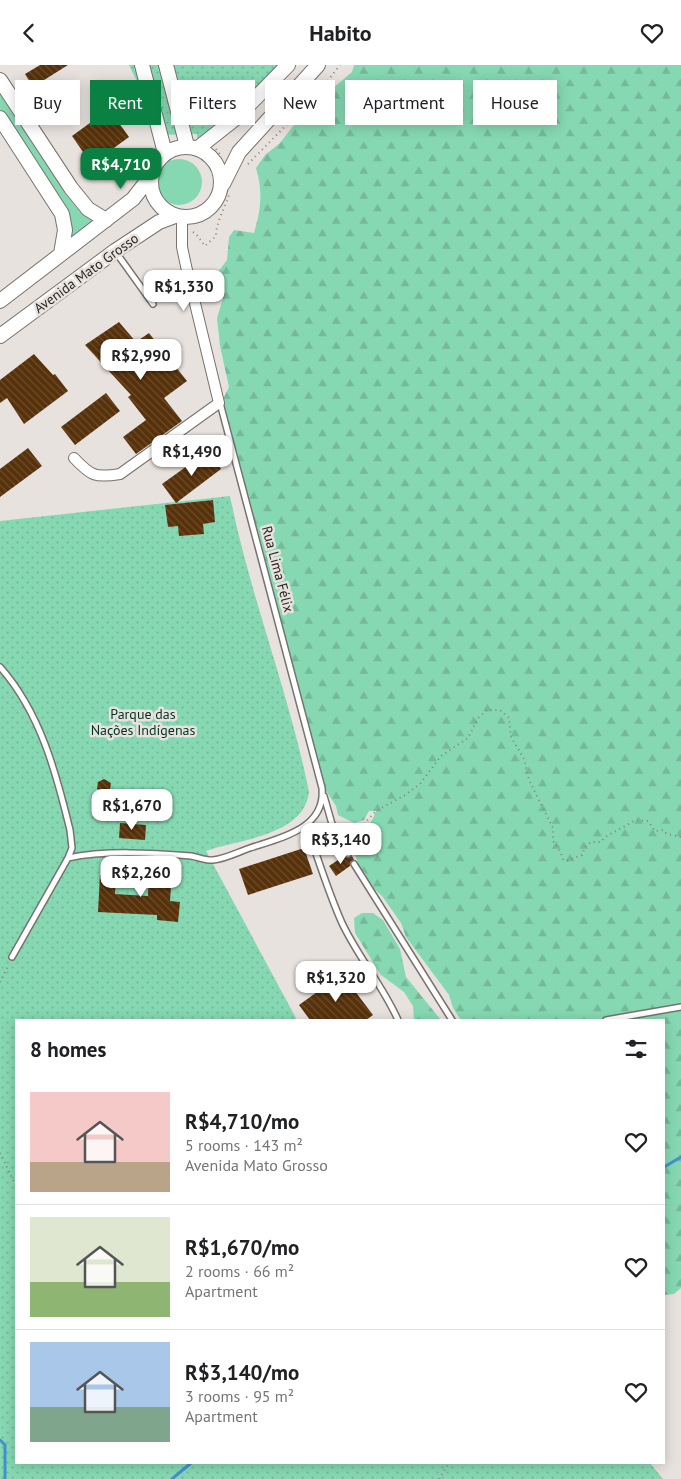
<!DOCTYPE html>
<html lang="en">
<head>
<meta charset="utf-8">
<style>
  body { margin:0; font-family:"PT Sans",sans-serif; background:#f6f6f6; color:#202124; height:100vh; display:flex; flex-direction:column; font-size:19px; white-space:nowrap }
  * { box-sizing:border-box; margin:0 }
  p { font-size:16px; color:#757577 }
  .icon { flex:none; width:28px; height:28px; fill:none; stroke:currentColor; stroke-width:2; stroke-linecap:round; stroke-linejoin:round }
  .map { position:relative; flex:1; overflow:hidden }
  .panel { position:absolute; left:15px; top:954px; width:650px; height:445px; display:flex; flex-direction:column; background:#fff; border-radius:0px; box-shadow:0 2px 12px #0003 }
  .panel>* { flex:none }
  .guide { position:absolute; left:15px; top:15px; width:651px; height:45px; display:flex; gap:10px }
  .price { position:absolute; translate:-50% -42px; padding:0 11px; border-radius:10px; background:#fff; color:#222; font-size:16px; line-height:32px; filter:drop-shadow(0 1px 2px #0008) }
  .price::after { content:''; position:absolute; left:50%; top:30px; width:15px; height:11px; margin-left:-8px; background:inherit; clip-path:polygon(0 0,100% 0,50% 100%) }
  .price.on { background:#0b8043; color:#fff }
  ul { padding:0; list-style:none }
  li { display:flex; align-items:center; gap:15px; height:125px; padding:0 15px }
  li+li { border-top:1px solid #e0e0e0 }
  li span { display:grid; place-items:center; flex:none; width:140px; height:100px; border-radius:0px; color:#555 }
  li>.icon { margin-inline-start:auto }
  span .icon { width:60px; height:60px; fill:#fffc; stroke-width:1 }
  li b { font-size:21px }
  h2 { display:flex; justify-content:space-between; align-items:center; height:60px; padding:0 15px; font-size:21px }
  .tag { padding:0 18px; border-radius:0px; background:#fff; box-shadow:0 2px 12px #0003; font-size:18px; line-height:45px }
  .tag.on { background:#0b8043; color:#fff }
  header { display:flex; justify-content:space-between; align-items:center; height:65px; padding:0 15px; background:#fff; font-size:22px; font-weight:600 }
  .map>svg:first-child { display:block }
  .grass { fill:#86d8b2 }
  .forest { fill:url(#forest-firs) }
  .park { fill:url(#park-dots) }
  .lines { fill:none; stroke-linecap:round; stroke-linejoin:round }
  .stream { stroke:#4192d1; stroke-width:3 }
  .building { fill:url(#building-back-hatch) }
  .service-casing { stroke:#77726e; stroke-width:8 }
  .minor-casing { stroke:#77726e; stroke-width:12 }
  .secondary-casing { stroke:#77726e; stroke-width:16 }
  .path { stroke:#868380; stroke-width:2; stroke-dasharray:1 4; stroke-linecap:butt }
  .service { stroke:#fff; stroke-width:5 }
  .minor { stroke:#fff; stroke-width:10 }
  .secondary { stroke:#fff; stroke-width:14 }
  .labels { text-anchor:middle; stroke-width:5; stroke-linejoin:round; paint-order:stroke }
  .street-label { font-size:14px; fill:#292725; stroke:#e8e2de }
  .park-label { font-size:14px; fill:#013422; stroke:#e8e2de }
</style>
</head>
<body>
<header><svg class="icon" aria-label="back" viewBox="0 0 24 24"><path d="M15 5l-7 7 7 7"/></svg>Habito<svg class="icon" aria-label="heart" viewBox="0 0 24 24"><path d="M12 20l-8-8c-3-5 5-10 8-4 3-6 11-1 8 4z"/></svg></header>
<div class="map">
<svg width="681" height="1414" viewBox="0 0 681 1414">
  <defs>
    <pattern id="forest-firs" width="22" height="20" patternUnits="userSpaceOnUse" patternTransform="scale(1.25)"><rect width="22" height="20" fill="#86d8b2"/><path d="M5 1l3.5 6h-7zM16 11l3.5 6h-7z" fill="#74b999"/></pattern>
    <pattern id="park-dots" width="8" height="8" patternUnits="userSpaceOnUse" patternTransform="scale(1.25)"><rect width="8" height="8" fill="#86d8b2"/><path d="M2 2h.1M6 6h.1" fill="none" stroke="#74b999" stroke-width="1.8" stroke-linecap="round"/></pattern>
    <pattern id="building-back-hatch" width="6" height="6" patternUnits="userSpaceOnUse" patternTransform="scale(1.25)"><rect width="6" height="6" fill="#57310a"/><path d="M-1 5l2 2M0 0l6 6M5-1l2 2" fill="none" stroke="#6c4d2e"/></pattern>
  </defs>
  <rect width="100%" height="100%" fill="#e8e2de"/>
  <!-- grass -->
  <path class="grass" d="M0,27L28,67L64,127L80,147L100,154L71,177L70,165L23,75L0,44Z
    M156 117a23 23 0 1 1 46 0a23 23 0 1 1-46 0Z"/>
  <!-- forest -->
  <path class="forest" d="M354,0H681V1223L674,1229L664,1230V955H461L453,943L449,930L406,872L401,858L382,831L369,819L365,808L359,802L352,779C362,769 372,759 376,746H369L364,755L354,758L338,750L336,741L324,723L221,338L229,322L220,281L217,253L224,230L215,211L227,195L229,172L234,165L254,168C261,145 263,126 256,103L265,90L280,78L293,61L310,51L333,23L352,7Z
    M362,848H373L383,855L400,884L406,912L441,955H414L413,941L404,927L381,910L355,868L354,853Z"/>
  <!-- park -->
  <path class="park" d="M129,0H288L198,83L197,69L159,70L149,41Z
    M230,431C250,531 289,627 309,727C304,771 239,774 206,786L297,955H16V1398H650L663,1414H0V456Z"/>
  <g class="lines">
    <!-- stream -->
    <path class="stream" d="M664,1102L681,1092
      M0,1375L5,1380V1414
      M172,1414L191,1398"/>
  </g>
  <!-- building -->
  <path class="building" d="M40,0H68L33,22L25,9Z
    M109,44L129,72L96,96L87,84L83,87L72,71Z
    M119,257L136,277L149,268L187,316L164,333L182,356L136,389L123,372L146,355L128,332L131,330L85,280Z
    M34,289L53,310L55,309L68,326L24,359L7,333L0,338V315Z
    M106,328L120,346L75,380L61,362Z
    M28,383L42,401L0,432V404Z
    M208,386L221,404L176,438L162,419Z
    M213,435L215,457L203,459L204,469L179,471L178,461L168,462L165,440Z
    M104,714L111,718L110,725L103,729L97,724L98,717Z
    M120,758L146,760L145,775L119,773Z
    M304,783L313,809L248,830L239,804Z
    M344,791L348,793L352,791L354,795L350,797V801L336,811L329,801Z
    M149,805L172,807L170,836L180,837L178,857L157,855V850L98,847L100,810L116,811L115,829L148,831Z
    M342,909L373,950L366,955H310L299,940Z"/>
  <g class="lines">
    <!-- service casing -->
    <g class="service-casing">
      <path id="service" d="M115,186L153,239
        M0,602C40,647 56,707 70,765L72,783L68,793
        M324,731L332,759L348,789
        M306,760C318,793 328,827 342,858C358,892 383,921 398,955
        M354,799L452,955
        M12,892L68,793C105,785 153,788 191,791C198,792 206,796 213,795C225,794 238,787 250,783C280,773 326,764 322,723L220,338
        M606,955L681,942"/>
    </g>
    <!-- minor casing -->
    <g class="minor-casing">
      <path id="minor" d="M74,393C91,411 95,413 120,409L219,338L186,201L182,182V152"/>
    </g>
    <!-- secondary casing -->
    <g class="secondary-casing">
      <path id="secondary" d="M142,0L165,88
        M166,0L187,81
        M0,15L71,123L88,144L106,155
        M0,53L62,149L65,165L61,189
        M151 117a35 35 0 1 1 70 0a35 35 0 1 1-70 0Z
        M198,83L236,53L288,0
        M223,119L239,87L318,0
        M0,236L133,134L151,111
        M0,271L115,186L159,157L175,151"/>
    </g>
    <!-- path -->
    <path class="path" d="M216,84L222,92
      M248,99L318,28L340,0
      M193,167L196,169L205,181L216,171C216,157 225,143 229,130
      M347,770L363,760L376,746L405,730L420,719L441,691L468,673L478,653L487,645H500L509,653L511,672L524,694L529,715L553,763V776L560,786L563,794L566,796L582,790L585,782L591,777H601L605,772L636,755L648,756L655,766L663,765L667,769L681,772
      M0,917L9,899
      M0,1088L16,1121
      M439,1414L449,1398"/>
    <!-- service -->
    <use href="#service" class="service"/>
    <!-- minor -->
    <use href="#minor" class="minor"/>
    <!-- secondary -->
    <use href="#secondary" class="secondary"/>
  </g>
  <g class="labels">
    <!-- street labels -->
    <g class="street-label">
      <text transform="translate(86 208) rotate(-36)" y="5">Avenida Mato Grosso</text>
      <text transform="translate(278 504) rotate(75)" y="5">Rua Lima Félix</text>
    </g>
    <!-- park labels -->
    <g class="park-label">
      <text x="143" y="654">Parque das<tspan x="143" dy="16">Nações Indígenas</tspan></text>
    </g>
  </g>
</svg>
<b class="price on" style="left:121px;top:125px">R$4,710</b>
<b class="price" style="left:184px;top:247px">R$1,330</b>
<b class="price" style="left:141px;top:316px">R$2,990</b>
<b class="price" style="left:192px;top:412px">R$1,490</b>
<b class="price" style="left:132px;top:766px">R$1,670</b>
<b class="price" style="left:341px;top:800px">R$3,140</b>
<b class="price" style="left:141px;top:833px">R$2,260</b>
<b class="price" style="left:336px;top:938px">R$1,320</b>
<div class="guide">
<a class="tag">Buy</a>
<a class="tag on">Rent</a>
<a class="tag">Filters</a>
<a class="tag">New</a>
<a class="tag">Apartment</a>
<a class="tag">House</a>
</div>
<section class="panel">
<h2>8 homes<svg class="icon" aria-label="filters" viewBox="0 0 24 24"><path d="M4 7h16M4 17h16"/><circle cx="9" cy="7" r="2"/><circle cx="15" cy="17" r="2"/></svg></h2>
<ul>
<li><span style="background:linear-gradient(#f6c9c9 70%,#b9a48a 0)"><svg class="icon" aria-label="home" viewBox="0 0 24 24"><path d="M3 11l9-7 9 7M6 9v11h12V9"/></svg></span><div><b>R$4,710/mo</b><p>5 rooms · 143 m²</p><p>Avenida Mato Grosso</p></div><svg class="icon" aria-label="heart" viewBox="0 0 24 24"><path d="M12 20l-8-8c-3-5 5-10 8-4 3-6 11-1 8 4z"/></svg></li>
<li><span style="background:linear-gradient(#dfe7d0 65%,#8fb573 0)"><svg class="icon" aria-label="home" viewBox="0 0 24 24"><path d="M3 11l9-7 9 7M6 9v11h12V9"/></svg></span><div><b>R$1,670/mo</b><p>2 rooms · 66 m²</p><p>Apartment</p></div><svg class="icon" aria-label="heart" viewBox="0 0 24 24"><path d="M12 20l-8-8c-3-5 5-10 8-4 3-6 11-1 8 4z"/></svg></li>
<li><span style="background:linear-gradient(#a9c7e8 65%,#7fa58c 0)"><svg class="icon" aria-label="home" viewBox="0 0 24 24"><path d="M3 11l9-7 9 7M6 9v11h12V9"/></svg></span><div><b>R$3,140/mo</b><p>3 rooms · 95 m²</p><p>Apartment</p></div><svg class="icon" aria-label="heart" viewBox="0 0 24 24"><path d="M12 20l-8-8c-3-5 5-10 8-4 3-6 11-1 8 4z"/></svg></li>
</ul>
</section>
</div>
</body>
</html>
